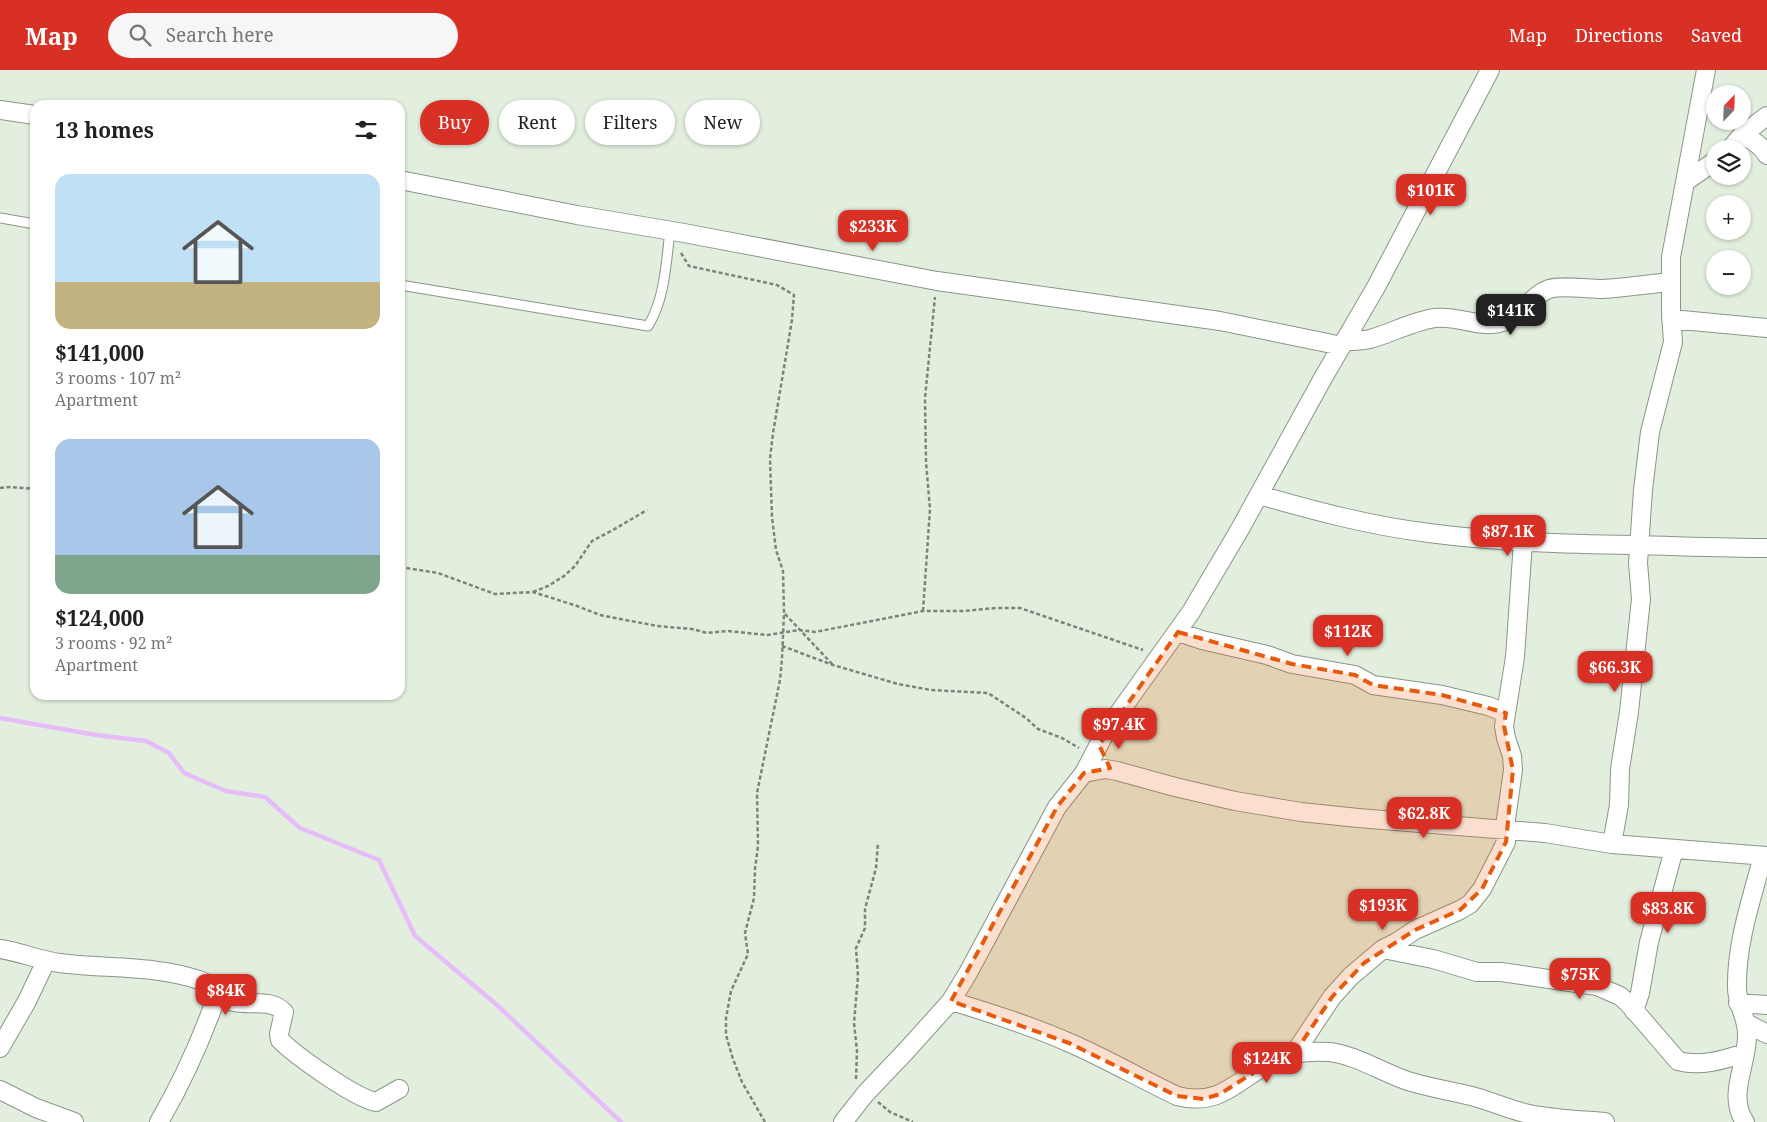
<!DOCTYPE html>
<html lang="en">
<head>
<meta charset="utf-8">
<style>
  body { margin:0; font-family:"Noto Serif",serif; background:#f6f6f6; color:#202124; height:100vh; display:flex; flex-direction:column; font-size:19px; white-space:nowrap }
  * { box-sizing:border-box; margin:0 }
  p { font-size:16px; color:#757577 }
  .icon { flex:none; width:28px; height:28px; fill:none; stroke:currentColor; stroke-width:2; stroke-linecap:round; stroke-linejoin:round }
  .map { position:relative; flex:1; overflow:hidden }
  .details { position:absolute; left:30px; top:30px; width:375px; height:600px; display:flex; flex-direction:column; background:#fff; border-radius:15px; box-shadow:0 1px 4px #0004 }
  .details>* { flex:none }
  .banner { position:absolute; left:420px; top:30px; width:475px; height:45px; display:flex; gap:10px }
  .needle { width:32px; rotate:23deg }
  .controls { position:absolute; left:1706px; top:15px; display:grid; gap:10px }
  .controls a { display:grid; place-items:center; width:45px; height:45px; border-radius:50%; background:#fff; box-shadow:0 1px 4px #0004; font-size:25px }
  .price { position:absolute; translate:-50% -42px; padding:0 11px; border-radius:10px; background:#d93025; color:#fff; font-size:16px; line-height:32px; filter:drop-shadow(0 1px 2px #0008) }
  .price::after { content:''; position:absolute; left:50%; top:30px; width:15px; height:11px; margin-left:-8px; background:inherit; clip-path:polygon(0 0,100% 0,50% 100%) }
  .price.active { background:#222; color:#fff }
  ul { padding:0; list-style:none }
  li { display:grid; align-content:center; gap:10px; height:265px; padding:0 25px }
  li span { display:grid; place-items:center; height:155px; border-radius:15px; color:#555 }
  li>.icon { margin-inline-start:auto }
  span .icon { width:90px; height:90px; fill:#fffc; stroke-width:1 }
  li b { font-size:21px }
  h2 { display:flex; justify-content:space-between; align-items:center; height:60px; padding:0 25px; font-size:21px }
  .pill { padding:0 18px; border-radius:22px; background:#fff; box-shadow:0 1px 4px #0004; font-size:18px; line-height:45px }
  .pill.active { background:#d93025; color:#fff }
  header { display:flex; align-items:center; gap:30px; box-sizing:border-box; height:70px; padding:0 25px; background:#d93025; color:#fff }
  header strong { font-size:24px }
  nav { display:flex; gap:28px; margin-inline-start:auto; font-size:18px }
  .search { width:350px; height:45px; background:#f6f6f6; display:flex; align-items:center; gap:12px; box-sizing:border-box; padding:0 18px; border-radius:28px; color:#757577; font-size:19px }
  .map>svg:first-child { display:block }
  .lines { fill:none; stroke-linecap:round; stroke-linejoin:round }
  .stream { stroke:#e6bdf9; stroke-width:4.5 }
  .lane-casing { stroke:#8a9687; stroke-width:11 }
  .street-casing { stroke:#8a9687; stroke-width:20 }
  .path { stroke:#7b8479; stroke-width:2.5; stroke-dasharray:4 2.5; stroke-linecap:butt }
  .lane { stroke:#fff; stroke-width:9 }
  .street { stroke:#fff; stroke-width:18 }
  .marked { fill:#e8590c; fill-opacity:0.2; stroke:#e8590c; stroke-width:4; stroke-dasharray:10 6; stroke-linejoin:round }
</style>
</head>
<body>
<header>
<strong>Map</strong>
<div class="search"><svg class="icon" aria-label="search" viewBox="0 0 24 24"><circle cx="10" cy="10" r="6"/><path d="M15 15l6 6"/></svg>Search here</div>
<nav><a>Map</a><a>Directions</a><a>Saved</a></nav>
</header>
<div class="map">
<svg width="1767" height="1052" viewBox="0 0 1767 1052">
  <rect width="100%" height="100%" fill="#e2efde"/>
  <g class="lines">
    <!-- stream -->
    <path class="stream" d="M0,648L96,665L146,671L169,683L184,703L226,721L265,727L300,758L379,790L415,866L497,935L621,1052"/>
    <!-- lane casing -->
    <g class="lane-casing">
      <path id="lane" d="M0,148L35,154
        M400,215L648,256C665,229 666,193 670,161"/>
    </g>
    <!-- street casing -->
    <g class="street-casing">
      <path id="street" d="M0,40L35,45
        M1742,65C1753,70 1761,75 1767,85
        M1730,79L1742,65L1767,46
        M400,110L577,145L684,163L937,211L1220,251L1342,276
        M1685,112L1715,91
        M1671,249L1767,258
        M1344,271C1353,271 1362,271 1370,269C1392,263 1413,251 1435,248C1457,245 1478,258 1499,253C1520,249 1530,226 1549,219C1561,215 1588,219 1602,219C1625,218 1648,214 1670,212
        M1259,425C1315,441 1371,456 1429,463C1497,472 1566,474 1634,475C1678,476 1723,478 1767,478
        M1178,562L1202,570L1267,585L1292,594L1355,605L1373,615L1442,625L1488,636L1506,643
        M1084,703L1105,699L1117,701L1175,717L1235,731L1301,742L1358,748L1545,763L1612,774L1767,786
        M1612,774L1619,735L1620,699L1629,642L1641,529L1638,493L1643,420L1650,362L1673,272L1671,243V187L1706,0
        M0,879C20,882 39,890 59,893C106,899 154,895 199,910C213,914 220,929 234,932C252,936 270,928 284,942L279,964L280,970C296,986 355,1028 376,1032L399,1019
        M1383,879L1433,889L1477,902H1501L1597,916L1620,926L1628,933L1678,991C1701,997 1723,990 1745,983
        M951,931C991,943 1032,956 1070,973C1107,989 1141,1009 1177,1026C1223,1038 1240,1006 1277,989C1292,982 1312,981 1329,982C1353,984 1384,1003 1408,1011C1430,1018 1452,1021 1475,1027C1493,1032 1510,1040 1529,1044C1554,1049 1580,1050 1605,1052
        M1738,933L1767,935
        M1634,941L1640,923L1649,872L1674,779
        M1746,953L1767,964
        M0,978L27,931L46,891
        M1294,984L1332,927L1351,906L1383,879L1397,872L1415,860L1460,840L1470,834L1482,819L1501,782L1506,772V749L1513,700L1512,686L1506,668L1504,656L1515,587L1523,472
        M0,1020L36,1038L74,1052
        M159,1052C183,1011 202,968 218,923
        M843,1052L866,1023L906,981L951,931L968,903L1057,737L1084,703L1105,663L1121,640L1191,542L1240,459L1323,308L1376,217L1490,0
        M1745,1052C1727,1026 1747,995 1747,966C1748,949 1737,935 1737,918C1736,873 1752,828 1763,786"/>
    </g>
    <!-- path -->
    <path class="path" d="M681,183L689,196L777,215L794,225L792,250L773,363L770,389L772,447L776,480L783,501L784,543L782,589L780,610L757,723L758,776L755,799L754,828L745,863L748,884L731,921L726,948V965L733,989L742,1012L765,1052
      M0,418L10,417L35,419
      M33,419L35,425
      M400,497L438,503L495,524L533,522L577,536L600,545L657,556L692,559L707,563L728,561L767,565L799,560L815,562L923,541H963L996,538H1020L1143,580
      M533,522L548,516L564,506L575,496L592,471L613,460L647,440
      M923,541L930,439L926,392L925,328L935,227
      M785,544L833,595
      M782,576L833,595L898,614L931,620L988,623L1026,648L1038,659L1062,668L1079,678
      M856,1009L857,981L854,953L858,906L856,878L865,858V839L876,798L878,773
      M878,1032L890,1042L913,1052"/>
    <!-- lane -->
    <use href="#lane" class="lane"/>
    <!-- street -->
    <use href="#street" class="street"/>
  </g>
  <!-- marked area -->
  <path class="marked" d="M1178,562L1292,594L1355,605L1373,615L1442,625L1506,643L1504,656L1513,700L1506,772L1482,819L1460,840L1415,860L1364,893L1332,927L1294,984L1264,996L1220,1024L1204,1029L1177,1026L1069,973L951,931L1057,737L1084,703L1110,698L1099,675Z"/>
</svg>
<div class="controls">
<a><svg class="needle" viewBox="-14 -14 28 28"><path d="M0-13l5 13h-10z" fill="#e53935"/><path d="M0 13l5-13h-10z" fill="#757577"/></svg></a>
<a><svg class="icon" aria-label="layers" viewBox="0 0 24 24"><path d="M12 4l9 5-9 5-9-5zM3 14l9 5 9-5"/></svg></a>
<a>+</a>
<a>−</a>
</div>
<b class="price" style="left:1431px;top:146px">$101K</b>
<b class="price" style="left:873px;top:182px">$233K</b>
<b class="price active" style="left:1511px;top:266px">$141K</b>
<b class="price" style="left:1508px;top:487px">$87.1K</b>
<b class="price" style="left:1348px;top:587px">$112K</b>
<b class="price" style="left:1615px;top:623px">$66.3K</b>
<b class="price" style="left:1119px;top:680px">$97.4K</b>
<b class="price" style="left:1424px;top:769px">$62.8K</b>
<b class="price" style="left:1383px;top:861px">$193K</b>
<b class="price" style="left:1668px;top:864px">$83.8K</b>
<b class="price" style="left:1580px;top:930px">$75K</b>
<b class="price" style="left:226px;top:946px">$84K</b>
<b class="price" style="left:1267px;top:1014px">$124K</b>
<div class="banner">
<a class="pill active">Buy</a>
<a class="pill">Rent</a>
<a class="pill">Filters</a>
<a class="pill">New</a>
</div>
<section class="details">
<h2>13 homes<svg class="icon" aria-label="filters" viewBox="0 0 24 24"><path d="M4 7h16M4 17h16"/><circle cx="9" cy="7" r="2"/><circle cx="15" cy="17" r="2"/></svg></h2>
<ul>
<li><span style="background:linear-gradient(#bfe0f5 70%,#c2b280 0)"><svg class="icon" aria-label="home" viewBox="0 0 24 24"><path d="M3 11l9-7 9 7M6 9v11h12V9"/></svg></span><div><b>$141,000</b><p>3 rooms · 107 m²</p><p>Apartment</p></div></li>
<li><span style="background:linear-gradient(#a9c7e8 75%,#7fa58c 0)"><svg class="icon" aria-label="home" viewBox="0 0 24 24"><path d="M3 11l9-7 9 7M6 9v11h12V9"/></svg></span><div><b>$124,000</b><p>3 rooms · 92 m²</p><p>Apartment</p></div></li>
</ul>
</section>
</div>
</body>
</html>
